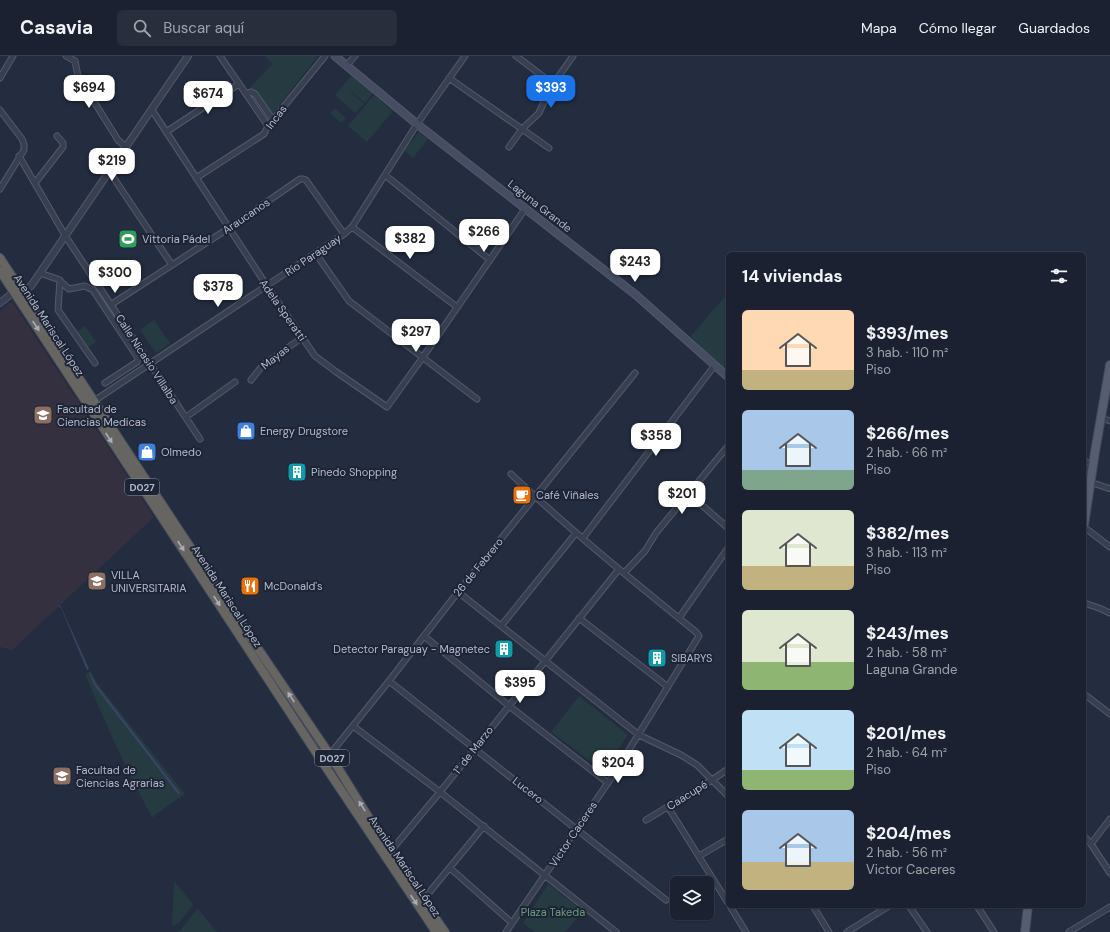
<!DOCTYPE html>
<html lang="es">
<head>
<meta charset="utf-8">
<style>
  body { margin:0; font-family:"DM Sans",sans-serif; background:#282e3c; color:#f1f3f6; height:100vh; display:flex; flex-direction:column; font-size:15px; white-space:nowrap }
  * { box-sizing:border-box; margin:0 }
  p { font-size:13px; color:#a0a3ab }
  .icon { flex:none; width:22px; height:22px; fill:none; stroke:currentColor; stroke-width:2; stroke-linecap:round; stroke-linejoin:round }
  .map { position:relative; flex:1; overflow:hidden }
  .details { position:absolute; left:726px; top:196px; width:360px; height:656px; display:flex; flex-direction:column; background:#1b2130; border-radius:6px; box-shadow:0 1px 3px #0004,0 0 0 1px #393e4c }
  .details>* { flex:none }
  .fabs { position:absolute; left:670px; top:820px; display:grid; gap:8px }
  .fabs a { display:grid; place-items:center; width:44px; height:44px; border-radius:6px; background:#1b2130; box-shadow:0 1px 3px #0004,0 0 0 1px #393e4c; font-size:20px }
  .price { position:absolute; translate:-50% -34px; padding:0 9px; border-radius:8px; background:#fff; color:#222; font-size:13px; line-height:26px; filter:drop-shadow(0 1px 2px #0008) }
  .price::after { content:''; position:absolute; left:50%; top:24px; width:12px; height:9px; margin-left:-6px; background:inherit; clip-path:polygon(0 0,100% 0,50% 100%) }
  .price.active { background:#1a73e8; color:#fff }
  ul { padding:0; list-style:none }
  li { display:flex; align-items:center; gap:12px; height:100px; padding:0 16px }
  li span { display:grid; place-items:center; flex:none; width:112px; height:80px; border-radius:6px; color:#555 }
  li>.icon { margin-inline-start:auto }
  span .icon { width:48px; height:48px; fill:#fffc; stroke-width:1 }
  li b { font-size:17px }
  h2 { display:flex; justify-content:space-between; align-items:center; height:48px; padding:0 16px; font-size:17px }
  header { display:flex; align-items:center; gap:24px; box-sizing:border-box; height:56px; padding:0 20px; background:#1b2130; border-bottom:1px solid #393e4c }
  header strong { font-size:19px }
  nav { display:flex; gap:22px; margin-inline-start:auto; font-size:14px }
  .search { width:280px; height:36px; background:#282e3c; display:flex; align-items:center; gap:10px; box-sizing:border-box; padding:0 14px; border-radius:6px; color:#a0a3ab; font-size:15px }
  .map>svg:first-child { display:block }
  .medical { fill:#353040 }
  .green { fill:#263a41 }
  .water { fill:#384567 }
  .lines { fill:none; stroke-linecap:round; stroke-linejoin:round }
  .minor-casing { stroke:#535a6a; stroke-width:7 }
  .tertiary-casing { stroke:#535a6a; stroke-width:8 }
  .secondary-casing { stroke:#535a6a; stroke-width:9 }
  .primary-casing { stroke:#424859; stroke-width:10 }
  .trunk-casing { stroke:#404757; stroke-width:10 }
  .minor { stroke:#383f50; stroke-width:5 }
  .tertiary { stroke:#383f50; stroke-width:6 }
  .secondary { stroke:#464d63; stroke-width:7 }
  .primary { stroke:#565d70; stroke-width:8 }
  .trunk { stroke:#666562; stroke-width:8 }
  .oneway { fill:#a9adba }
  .labels { text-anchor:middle; stroke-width:4; stroke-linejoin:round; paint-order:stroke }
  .shield { fill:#1d2435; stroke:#878d9d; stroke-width:1 }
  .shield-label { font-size:10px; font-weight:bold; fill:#b5baca }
  .street-label { font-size:11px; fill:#b5baca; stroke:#1d2435 }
  .poi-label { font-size:11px; fill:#b5baca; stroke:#1d2435; text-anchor:start }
  .park-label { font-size:11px; fill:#6b9c7d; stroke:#1d2435 }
</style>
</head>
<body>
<header>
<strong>Casavia</strong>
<div class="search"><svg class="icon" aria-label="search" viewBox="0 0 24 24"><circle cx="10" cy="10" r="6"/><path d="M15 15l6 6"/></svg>Buscar aquí</div>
<nav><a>Mapa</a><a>Cómo llegar</a><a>Guardados</a></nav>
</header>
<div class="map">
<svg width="1110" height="876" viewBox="0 0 1110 876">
  <rect width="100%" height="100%" fill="#242c40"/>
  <!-- medical -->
  <path class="medical" d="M9,247H13L154,461L12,594L0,591V255Z"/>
  <!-- green -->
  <path class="green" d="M265,0H318L271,60L248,34L272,8Z
    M352,19L373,37L365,47L345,30L364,48L355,57L335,39Z
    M374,39L393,55L367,86L348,70Z
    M335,52L346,62L341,67L330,57Z
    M419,76L428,83L413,102L404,94Z
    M728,237V317L690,281Z
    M154,264L170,287L156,297L140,274Z
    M85,270L96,286L87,292L76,276Z
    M201,513L325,700V701L323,702Z
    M91,615L97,627L185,738L156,758L152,762C127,715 105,667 85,618Z
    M579,640L628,679L604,715L551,676Z
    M174,825L193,848L192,850L179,867L172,870Z
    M548,828L583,855L565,876H535L523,867Z
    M197,853H198L217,876H176L181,873Z"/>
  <!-- water -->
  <path class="water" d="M59,549L61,551L89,613L87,614L61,552L58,550Z
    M89,617H90L96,628L180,737L178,738L94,629Z"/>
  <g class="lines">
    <!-- minor casing -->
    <g class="minor-casing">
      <path id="minor" d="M66,0L75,5L78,20L118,84L126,91
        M220,0L268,70
        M516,0L553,28
        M347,9L355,0
        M0,22L13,0
        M449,22L549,92
        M246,38L251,36L255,38L273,64
        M0,54L22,83L24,88V94L0,133
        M152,54L267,230L315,300L335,315L387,351L423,301L525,153
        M166,76L239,28
        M509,91L522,73L539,57L549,34L573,0
        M19,100L66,181L200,383
        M109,115L172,209
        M385,119L490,204
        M196,122L264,78L268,70L325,0
        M35,127L63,91V87L57,80
        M352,171L457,251
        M316,198L349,245L477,343
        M40,217L60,224L58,254L95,307
        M61,226L69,233L85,230L93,234L138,302L137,306L105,327
        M112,248L229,172L300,123H303L306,124L344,178
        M251,324L263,309L303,281
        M94,345L344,178L352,171L417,68L465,0
        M186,361L235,326
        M1101,362L1110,365
        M1084,405L1093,409
        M1090,426L1110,433
        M688,437L728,472
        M1084,471L1110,491
        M583,482L715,309
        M624,517L645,495L656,477L728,390
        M458,536L639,679L681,699L697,709L728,740
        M1084,547L1099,552L1110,557
        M579,562L668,631
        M679,562L728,492
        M501,570L576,477
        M424,580L508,649L608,727
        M389,625L666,844
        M1084,638L1110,658
        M353,670L440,736L616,876
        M323,707L389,625L458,536L635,317
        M668,751L728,847
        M646,764L712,724L728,713
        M1084,780L1091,788L1110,817
        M1091,788L1110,763
        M389,797L440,736L619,513
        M699,800L728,783
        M450,812L512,867
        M423,844L484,770
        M730,850L746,876
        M813,850L829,876
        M909,850L927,876
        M977,850L994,876
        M506,876L616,715L699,580L696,576C633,525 570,474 511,418
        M847,876L889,850
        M1069,876L1110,851"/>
    </g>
    <!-- tertiary casing -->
    <g class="tertiary-casing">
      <path id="tertiary" d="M0,247L10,239L22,236L31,230L188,0"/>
    </g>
    <!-- secondary casing -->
    <g class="secondary-casing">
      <path id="secondary" d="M335,0L417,68L636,239L728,321"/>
    </g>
    <!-- primary casing -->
    <g class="primary-casing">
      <path id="primary" d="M1084,469L1095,396L1110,309
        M1025,876L1028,850"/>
    </g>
    <!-- trunk casing -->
    <g class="trunk-casing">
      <path id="trunk" d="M0,202L223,541L330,699L390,796L445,876
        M0,215L323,707L436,876"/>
    </g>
    <!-- minor -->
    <use href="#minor" class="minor"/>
    <!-- tertiary -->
    <use href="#tertiary" class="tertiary"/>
    <!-- secondary -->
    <use href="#secondary" class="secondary"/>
    <!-- primary -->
    <use href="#primary" class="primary"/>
    <!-- trunk -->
    <use href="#trunk" class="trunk"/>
  </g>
  <!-- one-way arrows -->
  <defs><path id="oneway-solid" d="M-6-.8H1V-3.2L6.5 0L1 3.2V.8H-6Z"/></defs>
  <g class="oneway">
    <use href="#oneway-solid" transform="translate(36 270) rotate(57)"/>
    <use href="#oneway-solid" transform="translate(109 382) rotate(57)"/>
    <use href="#oneway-solid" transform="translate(181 490) rotate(57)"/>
    <use href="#oneway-solid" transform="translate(217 545) rotate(57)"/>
    <use href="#oneway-solid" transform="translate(291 641) rotate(-124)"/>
    <use href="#oneway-solid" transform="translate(362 750) rotate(-122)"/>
    <use href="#oneway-solid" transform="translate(414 844) rotate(56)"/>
  </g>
  <!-- icons -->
  <defs>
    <g id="stadium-square" transform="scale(1)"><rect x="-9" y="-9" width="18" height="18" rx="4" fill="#2e9e5b" stroke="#1d2435"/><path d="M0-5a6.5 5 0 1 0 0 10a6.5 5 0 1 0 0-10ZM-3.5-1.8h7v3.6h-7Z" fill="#fff"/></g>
    <g id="university-square" transform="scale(1)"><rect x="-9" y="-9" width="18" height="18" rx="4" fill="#8d6e63" stroke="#1d2435"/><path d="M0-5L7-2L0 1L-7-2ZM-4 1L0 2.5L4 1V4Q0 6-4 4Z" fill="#fff"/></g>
    <g id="shop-square" transform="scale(1)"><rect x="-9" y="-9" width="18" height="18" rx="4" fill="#3f7fe0" stroke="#1d2435"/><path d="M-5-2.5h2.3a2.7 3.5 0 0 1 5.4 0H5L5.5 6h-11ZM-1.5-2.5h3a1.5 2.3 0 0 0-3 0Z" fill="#fff"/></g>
    <g id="building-square" transform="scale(1)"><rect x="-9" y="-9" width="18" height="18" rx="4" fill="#0f9aa8" stroke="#1d2435"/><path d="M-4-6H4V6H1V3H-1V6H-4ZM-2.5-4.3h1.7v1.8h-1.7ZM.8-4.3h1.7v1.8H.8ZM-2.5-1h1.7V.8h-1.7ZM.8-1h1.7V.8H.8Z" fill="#fff"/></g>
    <g id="cafe-square" transform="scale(1)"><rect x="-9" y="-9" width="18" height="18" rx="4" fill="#e8710a" stroke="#1d2435"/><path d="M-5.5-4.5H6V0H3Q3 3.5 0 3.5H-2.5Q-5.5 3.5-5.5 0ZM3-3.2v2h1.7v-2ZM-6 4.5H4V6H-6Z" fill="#fff"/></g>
    <g id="restaurant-square" transform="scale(1)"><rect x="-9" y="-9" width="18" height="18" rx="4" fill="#e8710a" stroke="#1d2435"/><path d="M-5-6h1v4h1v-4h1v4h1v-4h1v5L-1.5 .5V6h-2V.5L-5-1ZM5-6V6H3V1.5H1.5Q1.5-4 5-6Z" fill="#fff"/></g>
  </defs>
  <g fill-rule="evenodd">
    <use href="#stadium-square" x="128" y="183"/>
    <use href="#university-square" x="43" y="359"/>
    <use href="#shop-square" x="246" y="375"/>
    <use href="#shop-square" x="147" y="396"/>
    <use href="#building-square" x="297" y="416"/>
    <use href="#cafe-square" x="522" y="439"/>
    <use href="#university-square" x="97" y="525"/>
    <use href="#restaurant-square" x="250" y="530"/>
    <use href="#building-square" x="504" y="593"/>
    <use href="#building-square" x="657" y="602"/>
    <use href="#university-square" x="62" y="720"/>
  </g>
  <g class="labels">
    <!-- shield labels -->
    <g class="shield">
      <rect x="125" y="423" width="34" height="16" rx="3"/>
      <rect x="315" y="694" width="34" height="16" rx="3"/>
    </g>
    <g class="shield-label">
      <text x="142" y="435">D027</text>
      <text x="332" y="706">D027</text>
    </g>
    <!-- street labels -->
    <g class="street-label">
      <text transform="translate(276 61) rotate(-53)" y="4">Incas</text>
      <text transform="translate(540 150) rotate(38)" y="4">Laguna Grande</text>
      <text transform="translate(246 160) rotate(-34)" y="4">Araucanos</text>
      <text transform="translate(313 199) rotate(-34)" y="4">Río Paraguay</text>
      <text transform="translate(283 254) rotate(55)" y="4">Adela Speratti</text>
      <text transform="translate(49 269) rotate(57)" y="4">Avenida Mariscal López</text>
      <text transform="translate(275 301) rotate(-38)" y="4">Mayas</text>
      <text transform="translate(147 303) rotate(57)" y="4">Calle Nicasio Villalba</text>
      <text transform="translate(478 511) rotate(-51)" y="4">26 de Febrero</text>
      <text transform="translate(227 540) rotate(57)" y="4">Avenida Mariscal López</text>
      <text transform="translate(473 694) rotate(-52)" y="4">1° de Marzo</text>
      <text transform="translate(528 734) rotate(38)" y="4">Lucero</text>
      <text transform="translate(687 739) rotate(-32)" y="4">Caacupé</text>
      <text transform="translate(573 778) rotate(-56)" y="4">Victor Caceres</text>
      <text transform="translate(405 810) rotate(56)" y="4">Avenida Mariscal López</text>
    </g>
    <!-- poi labels -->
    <g class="poi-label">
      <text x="142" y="187">Vittoria Pádel</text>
      <text x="57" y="357">Facultad de<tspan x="57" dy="13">Ciencias Medicas</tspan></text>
      <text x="260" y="379">Energy Drugstore</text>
      <text x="161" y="400">Olmedo</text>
      <text x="311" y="420">Pinedo Shopping</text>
      <text x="536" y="443">Café Viñales</text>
      <text x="111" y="523">VILLA<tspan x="111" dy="13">UNIVERSITARIA</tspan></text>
      <text x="264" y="534">McDonald's</text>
      <text x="490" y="597" text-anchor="end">Detector Paraguay - Magnetec</text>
      <text x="671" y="606">SIBARYS</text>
      <text x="76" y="718">Facultad de<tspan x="76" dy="13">Ciencias Agrarias</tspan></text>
    </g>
    <!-- park labels -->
    <g class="park-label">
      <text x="553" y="860">Plaza Takeda</text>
    </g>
  </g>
</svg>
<div class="fabs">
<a><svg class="icon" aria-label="layers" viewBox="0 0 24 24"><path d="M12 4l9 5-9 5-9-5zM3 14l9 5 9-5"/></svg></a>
</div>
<b class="price" style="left:89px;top:53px">$694</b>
<b class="price active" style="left:551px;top:53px">$393</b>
<b class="price" style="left:208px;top:59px">$674</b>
<b class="price" style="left:112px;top:126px">$219</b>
<b class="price" style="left:484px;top:197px">$266</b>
<b class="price" style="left:410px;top:204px">$382</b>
<b class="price" style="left:635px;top:227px">$243</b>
<b class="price" style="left:115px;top:238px">$300</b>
<b class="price" style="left:218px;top:252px">$378</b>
<b class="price" style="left:416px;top:297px">$297</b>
<b class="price" style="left:656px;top:401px">$358</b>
<b class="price" style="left:682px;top:459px">$201</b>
<b class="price" style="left:520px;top:648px">$395</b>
<b class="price" style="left:618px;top:728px">$204</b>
<section class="details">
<h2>14 viviendas<svg class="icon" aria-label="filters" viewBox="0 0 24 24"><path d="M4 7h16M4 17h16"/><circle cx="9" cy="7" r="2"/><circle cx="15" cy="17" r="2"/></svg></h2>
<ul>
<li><span style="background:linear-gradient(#ffd9b3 75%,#c2b280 0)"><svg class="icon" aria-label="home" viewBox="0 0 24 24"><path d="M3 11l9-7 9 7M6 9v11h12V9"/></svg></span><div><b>$393/mes</b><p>3 hab. · 110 m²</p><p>Piso</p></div></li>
<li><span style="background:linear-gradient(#a9c7e8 75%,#7fa58c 0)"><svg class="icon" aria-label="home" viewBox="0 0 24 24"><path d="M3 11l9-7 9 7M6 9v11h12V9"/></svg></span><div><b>$266/mes</b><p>2 hab. · 66 m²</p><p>Piso</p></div></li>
<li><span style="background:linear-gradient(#dfe7d0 70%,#c2b280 0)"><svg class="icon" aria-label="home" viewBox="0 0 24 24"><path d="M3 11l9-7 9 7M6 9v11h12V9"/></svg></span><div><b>$382/mes</b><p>3 hab. · 113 m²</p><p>Piso</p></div></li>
<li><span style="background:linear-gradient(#dfe7d0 65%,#8fb573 0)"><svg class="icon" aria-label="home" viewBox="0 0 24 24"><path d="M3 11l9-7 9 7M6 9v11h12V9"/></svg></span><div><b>$243/mes</b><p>2 hab. · 58 m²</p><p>Laguna Grande</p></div></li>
<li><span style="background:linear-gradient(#bfe0f5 75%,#8fb573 0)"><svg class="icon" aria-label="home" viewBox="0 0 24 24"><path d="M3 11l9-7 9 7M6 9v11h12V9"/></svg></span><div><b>$201/mes</b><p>2 hab. · 64 m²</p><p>Piso</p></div></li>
<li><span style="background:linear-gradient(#a9c7e8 65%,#c2b280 0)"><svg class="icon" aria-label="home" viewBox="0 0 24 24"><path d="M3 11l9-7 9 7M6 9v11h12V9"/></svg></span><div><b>$204/mes</b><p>2 hab. · 56 m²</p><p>Victor Caceres</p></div></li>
</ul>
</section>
</div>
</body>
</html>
